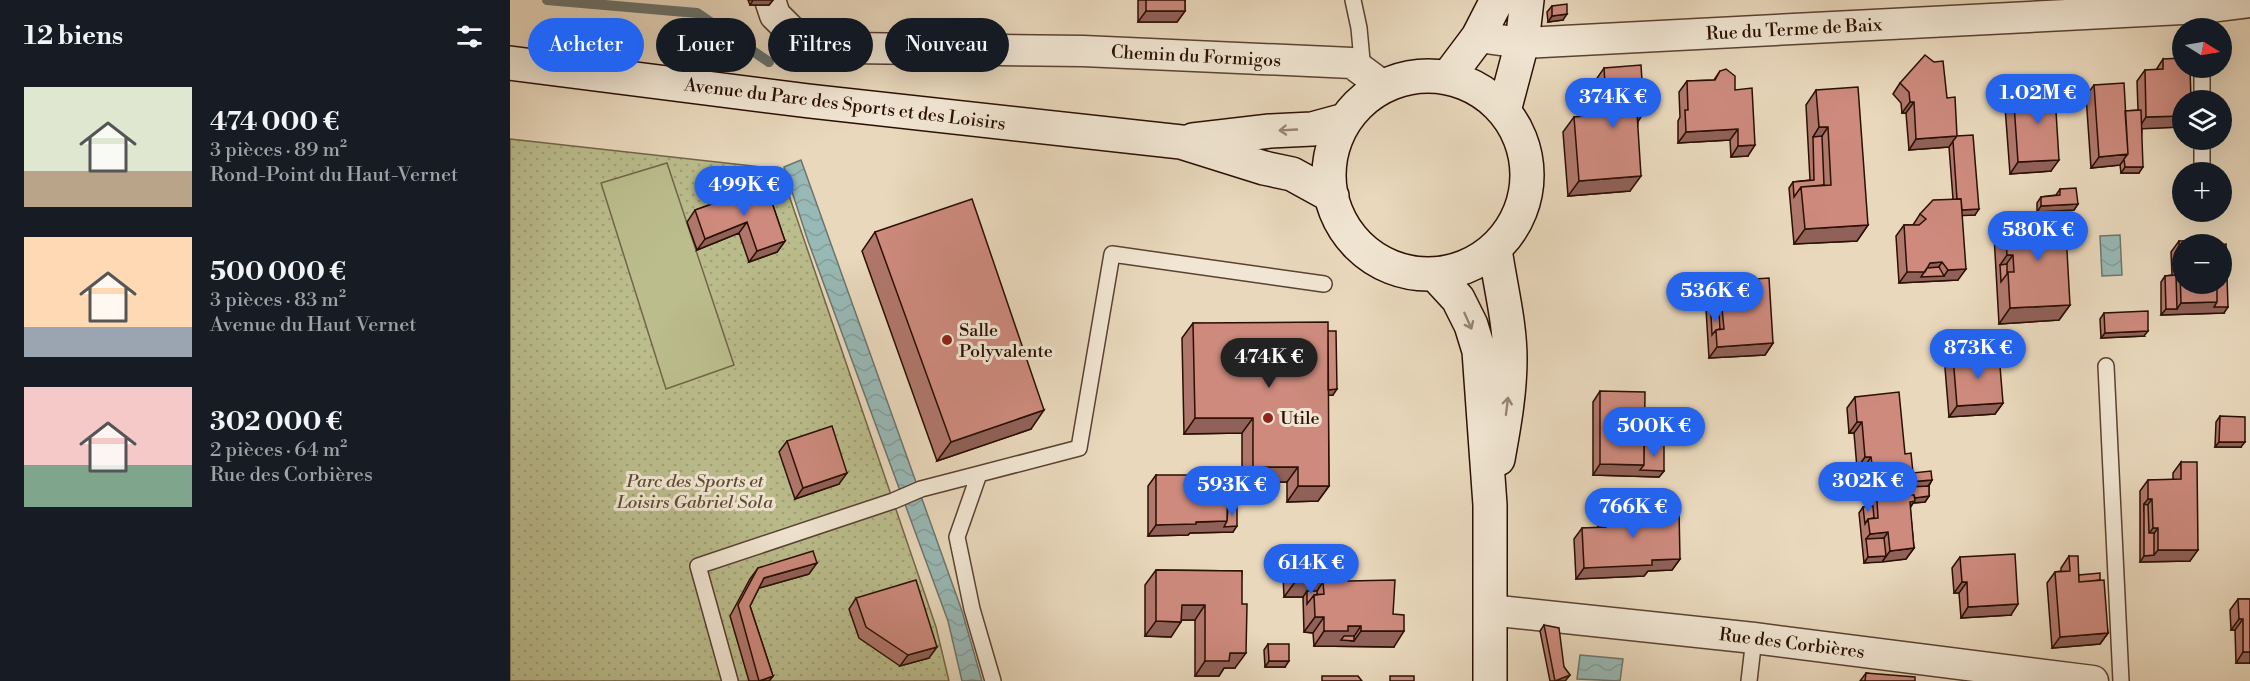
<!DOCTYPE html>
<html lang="fr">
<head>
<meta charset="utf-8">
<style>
  body { margin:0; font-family:"Libre Bodoni",serif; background:#20242c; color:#f1f3f6; height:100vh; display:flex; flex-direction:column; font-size:22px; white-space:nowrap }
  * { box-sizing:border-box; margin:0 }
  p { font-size:20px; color:#9ea1a6 }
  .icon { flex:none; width:33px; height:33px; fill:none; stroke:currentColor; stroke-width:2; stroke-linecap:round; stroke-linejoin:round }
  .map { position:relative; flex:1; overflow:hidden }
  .details { display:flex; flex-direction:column; background:#171b24; width:510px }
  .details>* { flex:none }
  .top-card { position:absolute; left:18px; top:18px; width:570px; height:54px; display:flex; gap:12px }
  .needle { width:39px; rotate:101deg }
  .fabs { position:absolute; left:1662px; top:18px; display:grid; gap:12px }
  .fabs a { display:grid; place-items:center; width:60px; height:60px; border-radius:50%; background:#171b24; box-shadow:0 6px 24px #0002; font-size:30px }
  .price { position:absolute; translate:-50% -51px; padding:0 14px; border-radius:21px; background:#2563eb; color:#fff; font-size:20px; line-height:39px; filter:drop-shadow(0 2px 3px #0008) }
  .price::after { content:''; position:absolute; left:50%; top:36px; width:18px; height:14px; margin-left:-9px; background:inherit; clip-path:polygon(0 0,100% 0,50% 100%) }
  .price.active { background:#222; color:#fff }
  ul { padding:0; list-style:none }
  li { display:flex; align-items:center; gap:18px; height:150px; padding:0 24px }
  li span { display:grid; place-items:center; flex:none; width:168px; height:120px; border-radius:0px; color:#555 }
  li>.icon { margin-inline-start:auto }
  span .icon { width:72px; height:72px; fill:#fffc; stroke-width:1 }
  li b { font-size:26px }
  h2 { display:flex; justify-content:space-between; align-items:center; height:72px; padding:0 24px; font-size:26px }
  .pill { padding:0 21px; border-radius:27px; background:#171b24; box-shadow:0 6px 24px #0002; font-size:21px; line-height:54px }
  .pill.active { background:#2563eb; color:#fff }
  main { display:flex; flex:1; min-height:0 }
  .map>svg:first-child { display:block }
  .park { fill:url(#park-dots); stroke:#726648; stroke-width:1.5 }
  .garden { fill:#bbbd8d; stroke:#726648; stroke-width:1.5 }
  .water { fill:url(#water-waves); stroke:#6c756e; stroke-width:1.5 }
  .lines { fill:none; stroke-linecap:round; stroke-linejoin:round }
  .stream { stroke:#6c756e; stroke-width:10 }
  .lane-casing { stroke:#5a4131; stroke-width:18 }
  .street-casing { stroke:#5a4131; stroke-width:33 }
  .secondary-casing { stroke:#2a0f03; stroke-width:36 }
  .lane { stroke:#f1e6d3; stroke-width:15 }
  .street { stroke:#f1e6d3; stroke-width:30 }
  .secondary { stroke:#f1e6d3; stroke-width:33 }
  .wall { fill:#b0776c; stroke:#2a0f03; stroke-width:1.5 }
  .shaded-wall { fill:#906158; stroke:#2a0f03; stroke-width:1.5 }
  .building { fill:#cd8a7d; stroke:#2a0f03; stroke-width:1.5 }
  .oneway { stroke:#978575 }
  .poi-dot { fill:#8f2418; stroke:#f1e6d3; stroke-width:2 }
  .labels { text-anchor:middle; stroke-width:6; stroke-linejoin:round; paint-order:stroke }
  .street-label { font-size:18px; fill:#2a0f03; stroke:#f1e6d3 }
  .poi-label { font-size:18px; fill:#2a0f03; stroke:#f1e6d3; text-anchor:start }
  .park-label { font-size:18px; font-style:italic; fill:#5d4c33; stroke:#f1e6d3 }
</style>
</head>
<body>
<main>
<section class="details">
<h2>12 biens<svg class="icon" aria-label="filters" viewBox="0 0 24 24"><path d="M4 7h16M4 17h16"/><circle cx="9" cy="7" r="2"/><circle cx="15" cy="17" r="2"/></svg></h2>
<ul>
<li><span style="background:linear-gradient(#dfe7d0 70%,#b9a48a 0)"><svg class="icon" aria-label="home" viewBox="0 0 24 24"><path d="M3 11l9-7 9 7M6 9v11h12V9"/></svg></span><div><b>474 000 €</b><p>3 pièces · 89 m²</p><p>Rond-Point du Haut-Vernet</p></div></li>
<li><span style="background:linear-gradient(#ffd9b3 75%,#9aa5b1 0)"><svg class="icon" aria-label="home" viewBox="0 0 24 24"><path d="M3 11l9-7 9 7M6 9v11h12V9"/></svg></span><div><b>500 000 €</b><p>3 pièces · 83 m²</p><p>Avenue du Haut Vernet</p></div></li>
<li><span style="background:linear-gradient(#f6c9c9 65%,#7fa58c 0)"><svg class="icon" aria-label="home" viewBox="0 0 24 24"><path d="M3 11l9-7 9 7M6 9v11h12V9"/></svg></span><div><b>302 000 €</b><p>2 pièces · 64 m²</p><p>Rue des Corbières</p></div></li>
</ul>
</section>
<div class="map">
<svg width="1740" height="681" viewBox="0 0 1740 681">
  <defs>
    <pattern id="park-dots" width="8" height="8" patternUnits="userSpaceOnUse" patternTransform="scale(1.5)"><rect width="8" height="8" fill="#bbbd8d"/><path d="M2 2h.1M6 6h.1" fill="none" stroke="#a1a178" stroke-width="1.8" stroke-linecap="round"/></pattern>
    <pattern id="water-waves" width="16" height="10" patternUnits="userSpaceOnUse" patternTransform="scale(1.5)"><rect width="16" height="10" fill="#98b9b6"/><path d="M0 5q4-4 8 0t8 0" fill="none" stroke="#839e9b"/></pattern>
  </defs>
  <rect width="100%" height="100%" fill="#e9d8bc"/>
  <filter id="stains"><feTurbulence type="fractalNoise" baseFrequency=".00333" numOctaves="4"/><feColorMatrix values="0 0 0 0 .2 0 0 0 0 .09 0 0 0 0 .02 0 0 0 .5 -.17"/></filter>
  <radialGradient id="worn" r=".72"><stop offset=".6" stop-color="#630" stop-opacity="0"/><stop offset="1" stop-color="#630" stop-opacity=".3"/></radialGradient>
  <!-- park -->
  <path class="park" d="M0,139L270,169L426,627L439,681H0Z"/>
  <!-- garden -->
  <path class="garden" d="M157,163L224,365L156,389L91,183Z"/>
  <!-- water -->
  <path class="water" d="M291,160L452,611L472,681H452L438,621L298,241L274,167Z
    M1610,235L1612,275L1592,276L1590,236Z
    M1070,655L1113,659L1110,681L1067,679Z"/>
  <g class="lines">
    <!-- stream -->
    <path class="stream" d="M37,0L187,13L259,62"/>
    <!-- lane casing -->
    <g class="lane-casing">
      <path id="lane" d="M843,0L849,28L853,71
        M1692,68V100
        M1692,140V172
        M1596,366L1611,681
        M220,681L188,566L383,501L411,489L469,474
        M483,681L462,609L447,537L469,474L569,448L602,254L814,284
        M1239,681L1244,638"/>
    </g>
    <!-- street casing -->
    <g class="street-casing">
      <path id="street" d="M260,0L265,15L283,33L294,40L340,48L573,51L842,63L873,86
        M968,37L1012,43L1692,8L1740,2
        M979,610L1244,638L1583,681"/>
    </g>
    <!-- secondary casing -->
    <g class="secondary-casing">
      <path id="secondary" d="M0,63L299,101L671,142L754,168L782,174L822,196
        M819 175a99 99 0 1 1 198 0a99 99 0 1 1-198 0Z
        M938,77L968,37L987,0
        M994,111L1012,43L1017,0
        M683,140L760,131L802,129L835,120
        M985,249C990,285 1000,322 1000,359C1000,393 994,426 988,459
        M925,274L948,299L961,325L969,351L980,505V681"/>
    </g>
    <!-- lane -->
    <use href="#lane" class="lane"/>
    <!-- street -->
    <use href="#street" class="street"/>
    <!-- secondary -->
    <use href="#secondary" class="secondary"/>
  </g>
  <!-- wall -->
  <path class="wall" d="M238,0H263L259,5H240Z
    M628,0H675V11L667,22H628Z
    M1042,6L1053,20L1038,22L1037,12Z
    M1653,59L1672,127L1632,128L1629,173H1611L1610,165L1581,168L1576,96L1584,85L1615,111L1628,110L1627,81L1635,70H1646Z
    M1094,68L1128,122L1120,191L1058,196L1053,132L1064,117L1085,115L1083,84Z
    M1210,71L1225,90L1238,156L1221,157L1220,140L1168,143V121L1170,117L1169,92L1177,81L1204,80Z
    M1524,81L1541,171L1500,174L1494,93L1498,88L1520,86Z
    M1390,83L1437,98L1465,215H1452L1448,280L1389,283L1386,236L1394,225H1403L1410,214L1443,199L1439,147L1399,150L1396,113H1392L1391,103L1383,94Z
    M1306,90L1358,225L1347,241L1284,244L1279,188L1283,182L1300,180L1296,105Z
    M256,185L275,241L267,252L239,262L229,233L187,250L177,222L185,210Z
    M1550,189L1568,204L1564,210L1527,212V203L1531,197L1546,195Z
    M1495,219L1560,305L1549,320L1489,324L1484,235Z
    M365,232L521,429L427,461L352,251Z
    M1669,241L1714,313L1651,315V282L1655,276L1662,275L1661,252Z
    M1203,282L1263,343L1255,355L1199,358L1195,293Z
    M1594,313L1634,336L1591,338L1590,319Z
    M683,323L818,331L823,395H818L819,486L808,501L777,502V482H732V433L674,434L672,338Z
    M1443,357L1493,403L1485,414L1439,417L1435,368Z
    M1090,391L1154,471L1149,477L1083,475V402Z
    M1345,397L1395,454L1403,473L1422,480L1419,486V496L1415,502L1403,503L1400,508L1404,548L1396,559L1354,563L1349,513L1353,507H1358L1354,468H1347L1344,433H1339L1337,408Z
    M1710,416L1731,447H1705L1706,422Z
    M277,441L329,484L285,499L269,452Z
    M1671,462L1680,561L1630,562V491L1638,480H1663V473Z
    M646,475L718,507L723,532L680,533L678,535L638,536V486Z
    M1096,512L1170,559L1162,570L1138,571L1134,576L1066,579L1064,539L1072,528H1088V523Z
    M1559,556L1569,575L1590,580L1598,633L1590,644L1542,648L1537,583L1545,572L1551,571V568Z
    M1450,557L1501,615L1451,618L1449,593H1444L1442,568Z
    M784,561L838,581L883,614L884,647L804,646L803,633L794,632L793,597H774L773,576Z
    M248,568L299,574L249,588L240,606L263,676L259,681H239L220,616L240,579Z
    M646,570L732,571L725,668H714L709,676H685V620H671L661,637L635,636V585Z
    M346,598L419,658L390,666L349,638L339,609Z
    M1728,599H1740V663H1726L1725,630H1721L1720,610Z
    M1034,625L1054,667L1060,675L1055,681H1040L1030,631Z
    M758,644L775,667H755L754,650Z
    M1356,673L1405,681H1350Z"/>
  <!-- shaded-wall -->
  <path class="shaded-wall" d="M243,0H263L259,5H240Z
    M636,11H675L667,22H628Z
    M1057,14L1053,20L1038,22L1042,16Z
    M1400,102H1404L1396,113H1392Z
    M1134,112L1124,128L1127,113Z
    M1672,116V127L1628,129L1636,117Z
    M1309,127H1318L1308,142L1303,137Z
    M1228,129L1220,140L1168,143L1176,132Z
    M1447,136L1439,147L1399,150L1406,139Z
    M1245,145L1238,156L1221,157L1228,146Z
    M1618,154L1610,165L1581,168L1589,157Z
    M1549,160L1541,171L1500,174L1508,162Z
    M1615,167H1633L1629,173H1611Z
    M1131,176L1120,191L1058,196L1069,181Z
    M1568,204L1564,210L1527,212L1531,206Z
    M1469,209L1465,215L1444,216L1448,210Z
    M237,222L229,233L187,250L195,239Z
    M1358,225L1347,241L1284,244L1295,229Z
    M275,241L267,252L239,262L247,251Z
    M1497,255H1503L1492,270L1490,265Z
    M1432,262L1425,273L1434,276L1438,270L1456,269L1448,280L1389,283L1397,272L1420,263Z
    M1707,302L1718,307L1714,313L1651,315L1656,309H1667L1671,303Z
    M1560,305L1549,320L1489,324L1500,308Z
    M1204,309H1212L1205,320L1201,315Z
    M1638,331L1634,336L1591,338L1595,333Z
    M1263,343L1255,355L1199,358L1207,347Z
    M827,389L823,395L807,396L812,390Z
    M1493,403L1485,414L1439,417L1447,406Z
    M534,410L521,429L427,461L441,442Z
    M685,418H743L732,433L674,434Z
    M1347,422H1352L1344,433H1339Z
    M1709,442H1735L1731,447H1705Z
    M1355,457H1361L1354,468H1347Z
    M1090,464L1134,465L1154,471L1149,477L1083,475Z
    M743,467H788L777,482H732Z
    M337,473L329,484L285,499L293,488Z
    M1422,480L1415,491L1395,493L1398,482Z
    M788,486H819L808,501L777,502Z
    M1419,496L1415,502L1403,503L1397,512L1395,499Z
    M1638,499H1642L1634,510V504Z
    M717,521L727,526L723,532L680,533L678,535L638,536L646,525L686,522Z
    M1643,528H1648L1640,539H1635Z
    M1378,532L1370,544L1356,539L1360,534Z
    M1404,548L1396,559L1372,562L1380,551Z
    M1648,550H1688L1680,561L1630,562L1634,556L1644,555Z
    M1376,556L1372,562L1354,563L1358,557Z
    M1170,559L1162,570L1138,571L1134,576L1066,579L1074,568L1142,560Z
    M307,563L299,574L246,589L254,578Z
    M785,582H813L803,597L797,591L793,597H774Z
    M1452,582H1457L1449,593H1444Z
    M1508,604L1501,615L1451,618L1458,607Z
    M672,605H695L685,620H661Z
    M805,617H814L803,633L794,632Z
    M1729,619H1733L1725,630H1721Z
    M646,621L671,622L661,637L635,636Z
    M838,626H851L841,641H844L851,631H894L884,647L804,646L814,631Z
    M1598,633L1590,644L1542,648L1550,637Z
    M427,647L419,658L390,666L398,655Z
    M1733,652H1740V663H1726Z
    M720,653H736L725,668H714L709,676H685L695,661Z
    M759,661H779L775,667H755Z
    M1060,675L1055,681H1045Z
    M263,676L259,681H250Z"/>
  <!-- building -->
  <path class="building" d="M636,0H675V11H636Z
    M1057,4V14L1042,16V6Z
    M1415,55L1424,62L1433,61L1437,98L1445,97L1447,136L1406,139L1404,102H1400L1399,92L1390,83Z
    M1672,58V68H1680L1681,100H1672V116L1636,117L1635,70L1653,69V59Z
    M1131,65L1134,112L1127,113L1131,176L1069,181L1064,117L1097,114L1094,68Z
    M1216,69L1225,76V90L1242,88L1245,145L1228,146V129L1176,132L1175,110H1178L1177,81L1205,80L1210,71Z
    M1544,79L1549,160L1508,162L1504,104L1525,102L1524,81Z
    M1614,83L1618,154L1589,157L1584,85Z
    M1520,86L1521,102L1504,104L1500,109L1498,88Z
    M1348,87L1358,225L1295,229L1291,187L1321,185L1318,127H1309L1306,90Z
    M1631,110L1633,167H1615L1614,159L1618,154L1615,111Z
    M1463,135L1469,209L1452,210L1451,199H1447L1443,141L1447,136Z
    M1312,136L1314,185L1291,187L1284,197L1283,182L1304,180L1303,137Z
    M256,185L275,241L247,251L237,222L195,239L185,210Z
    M1566,188L1568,204L1531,206V197L1550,195V189Z
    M462,199L534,410L441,442L365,232Z
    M1451,199L1456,269L1438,270L1432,262L1420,263L1415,272H1397L1394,225H1409L1416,219L1410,214L1423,200Z
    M1555,215L1560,305L1500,308L1498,272H1504L1503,255H1497L1495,219Z
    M1707,240V244H1672V284H1707V302L1671,303L1669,241Z
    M1716,244L1718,307H1704L1707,302V284H1712V245Z
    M1497,264V274L1491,282L1490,265Z
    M1429,267L1434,276L1411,277L1417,268Z
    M1666,275L1667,309H1656L1655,276Z
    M1259,278L1263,343L1207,347L1206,330L1214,329L1212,309H1204L1203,282Z
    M1638,311V331L1595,333L1594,313Z
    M1209,314L1210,329L1206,330L1202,335L1201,315Z
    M818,322L819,486H788V467H743V418H685L683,323Z
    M818,331H826L827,389L818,390Z
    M1489,354L1493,403L1447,406L1443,357Z
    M1090,391L1135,392L1134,465L1090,464Z
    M1389,392L1395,454L1401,453L1403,473L1421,471L1422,480L1398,482L1399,495H1404L1405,501L1400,502L1404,548L1380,551L1378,532L1360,534L1358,519L1368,518L1367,501L1361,457H1355L1352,422H1347L1345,397Z
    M1710,416L1735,417V442H1709Z
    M322,426L337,473L293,488L277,441Z
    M1134,444H1154V471L1130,470L1134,465Z
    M1671,462H1687L1688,550H1648V528H1643L1642,499H1638V480L1671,479Z
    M646,475H718L717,521L686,522V524L646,525Z
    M1419,486V496L1405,498L1404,495H1399L1398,487Z
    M1634,504L1638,505L1639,533H1644V555L1634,556Z
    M1363,506L1364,518L1358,519L1355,524L1353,507Z
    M718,507H727V526L714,527L717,521Z
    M1169,509L1170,559L1142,560V565L1074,568L1072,528L1096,527V512Z
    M1374,538L1376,556L1358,557L1356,539Z
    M303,551L307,563L254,578L240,606L263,676L249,681L228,605L248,568Z
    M1505,554L1508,604L1458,607L1457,582H1452L1450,557Z
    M1559,556H1568L1569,582L1594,580L1598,633L1550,637L1545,572L1560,571Z
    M784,561H837L838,581L885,580L883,614L894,615V631H851V626H838V631H814V617H805L804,595L814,594L813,582H785Z
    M646,570L732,571V604H737L736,653H720L719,661H695V605H672L671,622L646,621Z
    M1590,573V580L1569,582V575Z
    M406,580L427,647L398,655L356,627L346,598Z
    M797,591H807V595H804L797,604Z
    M1728,599H1740V652H1733V619H1729Z
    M1034,625L1049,628L1054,667L1060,675L1045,681Z
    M834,636H844V641L831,640Z
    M758,644H779V661H759Z
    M1356,673L1405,677V681H1355Z
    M812,676H848L852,681H812Z
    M880,676H904V681H880Z"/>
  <!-- one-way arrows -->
  <defs><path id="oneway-shaft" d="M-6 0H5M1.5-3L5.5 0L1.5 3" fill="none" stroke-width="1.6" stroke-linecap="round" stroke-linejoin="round" transform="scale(1.5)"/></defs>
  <g class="oneway">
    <use href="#oneway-shaft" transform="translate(778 130) rotate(177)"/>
    <use href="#oneway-shaft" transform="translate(958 321) rotate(66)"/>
    <use href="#oneway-shaft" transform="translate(997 406) rotate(-83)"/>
  </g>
  <!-- markers -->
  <g class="poi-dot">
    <circle cx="437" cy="340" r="6"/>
    <circle cx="758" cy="418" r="6"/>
  </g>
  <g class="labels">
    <!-- street labels -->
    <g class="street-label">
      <text transform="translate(1284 29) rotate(-3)" y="6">Rue du Terme de Baix</text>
      <text transform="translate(686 56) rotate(3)" y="6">Chemin du Formigos</text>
      <text transform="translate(335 104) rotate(7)" y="6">Avenue du Parc des Sports et des Loisirs</text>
      <text transform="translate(1282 643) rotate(7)" y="6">Rue des Corbières</text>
    </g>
    <!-- poi labels -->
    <g class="poi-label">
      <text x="449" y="336">Salle<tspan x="449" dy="21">Polyvalente</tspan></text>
      <text x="770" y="424">Utile</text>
    </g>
    <!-- park labels -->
    <g class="park-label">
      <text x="185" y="487">Parc des Sports et<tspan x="185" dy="21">Loisirs Gabriel Sola</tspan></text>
    </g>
  </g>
  <rect width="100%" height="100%" filter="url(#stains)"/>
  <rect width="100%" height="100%" fill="url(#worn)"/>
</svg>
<div class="fabs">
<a><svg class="needle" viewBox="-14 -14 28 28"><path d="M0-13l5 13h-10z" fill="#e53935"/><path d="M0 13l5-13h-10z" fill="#9ea1a6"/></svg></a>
<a><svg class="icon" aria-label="layers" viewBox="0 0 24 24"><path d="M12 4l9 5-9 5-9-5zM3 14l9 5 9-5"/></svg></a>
<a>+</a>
<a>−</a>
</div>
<b class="price" style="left:1528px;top:125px">1.02M €</b>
<b class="price" style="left:1103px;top:129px">374K €</b>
<b class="price" style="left:234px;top:217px">499K €</b>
<b class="price" style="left:1528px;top:262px">580K €</b>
<b class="price" style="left:1205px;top:323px">536K €</b>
<b class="price" style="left:1468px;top:380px">873K €</b>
<b class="price active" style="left:759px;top:389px">474K €</b>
<b class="price" style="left:1144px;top:458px">500K €</b>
<b class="price" style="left:1358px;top:513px">302K €</b>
<b class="price" style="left:722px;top:517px">593K €</b>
<b class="price" style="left:1123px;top:539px">766K €</b>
<b class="price" style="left:801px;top:595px">614K €</b>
<div class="top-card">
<a class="pill active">Acheter</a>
<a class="pill">Louer</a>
<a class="pill">Filtres</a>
<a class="pill">Nouveau</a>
</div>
</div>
</main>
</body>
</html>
